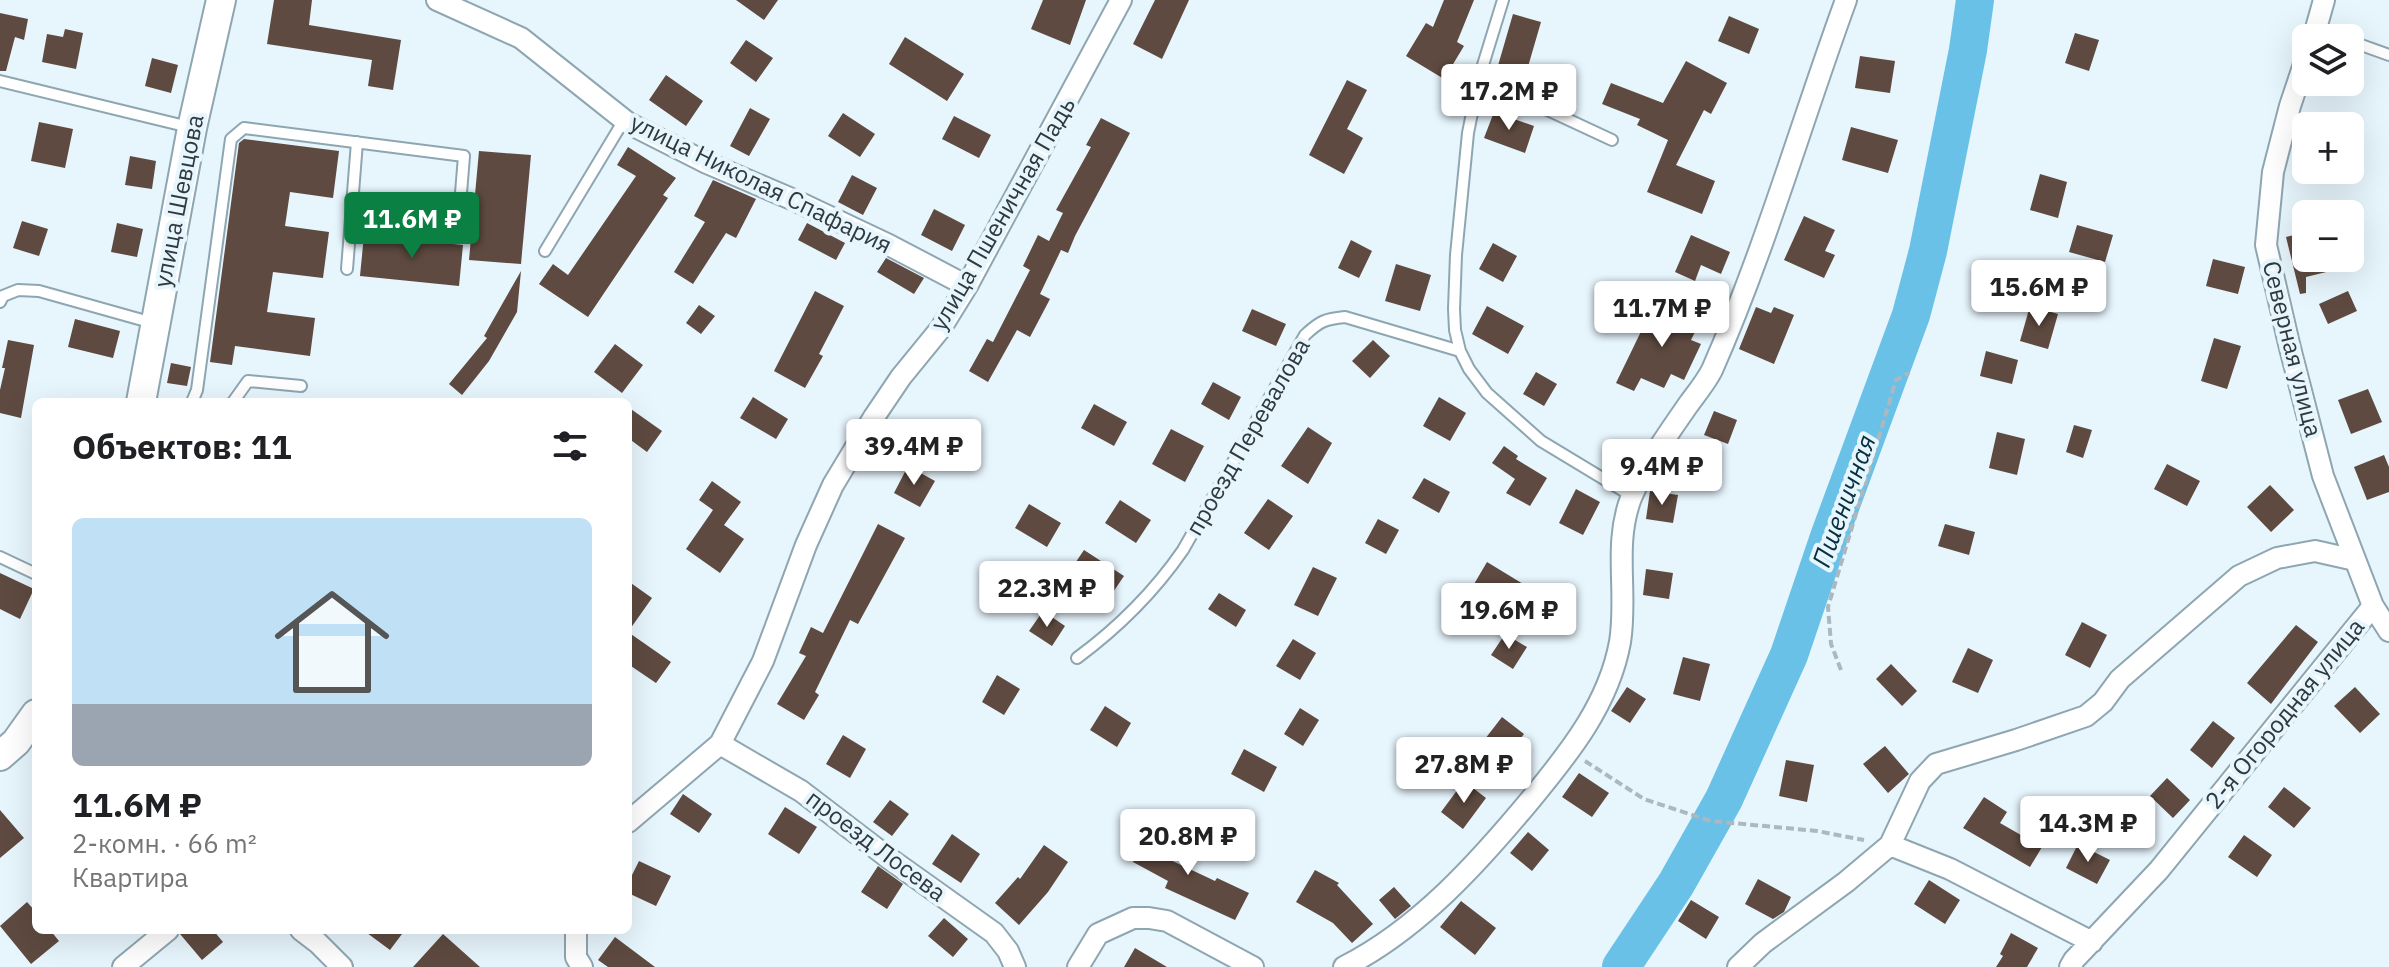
<!DOCTYPE html>
<html lang="ru">
<head>
<meta charset="utf-8">
<style>
  body { margin:0; font-family:"IBM Plex Sans",sans-serif; background:#f2f2f2; color:#202124; height:100vh; display:flex; flex-direction:column; font-size:30px; white-space:nowrap }
  * { box-sizing:border-box; margin:0 }
  p { font-size:26px; color:#757577 }
  .icon { flex:none; width:44px; height:44px; fill:none; stroke:currentColor; stroke-width:2; stroke-linecap:round; stroke-linejoin:round }
  .map { position:relative; flex:1; overflow:hidden }
  .sheet { position:absolute; left:32px; top:398px; width:600px; height:536px; display:flex; flex-direction:column; background:#fff; border-radius:12px; box-shadow:0 8px 32px #0002 }
  .sheet>* { flex:none }
  .tools { position:absolute; left:2292px; top:24px; display:grid; gap:16px }
  .tools a { display:grid; place-items:center; width:72px; height:72px; border-radius:12px; background:#fff; box-shadow:0 8px 32px #0002; font-size:40px }
  .price { position:absolute; translate:-50% -68px; padding:0 18px; border-radius:8px; background:#fff; color:#222; font-size:26px; line-height:52px; filter:drop-shadow(0 2px 4px #0008) }
  .price::after { content:''; position:absolute; left:50%; top:48px; width:24px; height:18px; margin-left:-12px; background:inherit; clip-path:polygon(0 0,100% 0,50% 100%) }
  .price.selected { background:#0b8043; color:#fff }
  ul { padding:0; list-style:none }
  li { display:grid; align-content:center; gap:16px; height:424px; padding:0 40px }
  li+li { border-top:2px solid #e0e0e0 }
  li span { display:grid; place-items:center; height:248px; border-radius:12px; color:#555 }
  li>.icon { margin-inline-start:auto }
  span .icon { width:144px; height:144px; fill:#fffc; stroke-width:1 }
  li b { font-size:34px }
  h2 { display:flex; justify-content:space-between; align-items:center; height:96px; padding:0 40px; font-size:34px }
  .map>svg:first-child { display:block }
  .lines { fill:none; stroke-linecap:round; stroke-linejoin:round }
  .river { stroke:#6ac1e8; stroke-width:38 }
  .building { fill:#5e4a40 }
  .lane-casing { stroke:#8ea6b1; stroke-width:14 }
  .street-casing { stroke:#8ea6b1; stroke-width:24 }
  .secondary-casing { stroke:#8ea6b1; stroke-width:32 }
  .path { stroke:#abb8bf; stroke-width:4; stroke-dasharray:8 4; stroke-linecap:butt }
  .lane { stroke:#fff; stroke-width:10 }
  .street { stroke:#fff; stroke-width:20 }
  .secondary { stroke:#fff; stroke-width:28 }
  .labels { text-anchor:middle; stroke-width:8; stroke-linejoin:round; paint-order:stroke }
  .street-label { font-size:24px; fill:#2f393e; stroke:#e7f5fd }
  .water-label { font-size:26px; font-style:italic; fill:#063040; stroke:#e7f5fd }
</style>
</head>
<body>
<div class="map">
<svg width="2389" height="967" viewBox="0 0 2389 967">
  <rect width="100%" height="100%" fill="#e7f5fd"/>
  <g class="lines">
    <!-- river -->
    <path class="river" d="M1621,967L1676,884L1724,799L1789,655L1829,537L1911,315L1928,251L1968,50L1975,0"/>
  </g>
  <!-- building -->
  <path class="building" d="M274,0H312L309,25L401,40L393,90L368,86L372,60L267,44Z
    M736,0H778L764,20Z
    M1043,0H1086L1070,45L1031,29Z
    M1155,0H1189L1162,59L1133,44Z
    M1444,0H1474L1457,42L1464,46L1444,79L1406,56L1426,23L1433,27Z
    M0,13L28,19L24,40L15,37L6,71H0Z
    M1513,14L1541,22L1525,77L1497,69Z
    M1729,16L1759,29L1749,54L1718,41Z
    M65,29L83,33L76,69L42,62L47,34L63,37Z
    M2075,33L2099,40L2089,71L2065,63Z
    M905,37L964,74L947,101L889,64Z
    M746,40L773,58L756,82L730,63Z
    M1860,56L1895,61L1890,93L1855,88Z
    M152,58L178,65L171,93L145,86Z
    M1686,61L1727,83L1711,114L1704,110L1676,165L1715,181L1702,214L1647,192L1668,140L1637,125L1640,119L1602,104L1611,83L1663,103Z
    M666,75L703,101L686,126L649,100Z
    M1347,80L1367,90L1347,129L1363,138L1344,174L1309,155Z
    M750,108L770,119L749,156L730,146Z
    M1494,112L1534,126L1525,153L1484,138Z
    M843,113L875,134L860,157L828,136Z
    M954,116L991,135L979,158L942,139Z
    M1101,118L1130,133L1075,236L1068,253L1061,250L1040,294L1050,299L1030,337L1017,330L988,382L969,371L987,339L993,342L1030,270L1023,266L1038,235L1049,241L1063,213L1056,210L1091,147L1086,145Z
    M39,122L73,129L65,168L31,161Z
    M1851,127L1898,140L1888,173L1842,160Z
    M244,139L339,151L333,198L290,192L285,226L329,232L323,278L273,272L267,312L315,318L310,356L235,346L232,365L210,362L239,143Z
    M628,147L676,178L663,195L668,198L588,317L539,284L553,264L568,275L636,176L617,165Z
    M479,151L531,155L521,264L469,260Z
    M130,156L156,161L152,189L125,185Z
    M2040,174L2067,182L2058,218L2030,210Z
    M852,175L877,188L863,215L838,202Z
    M713,180L756,199L736,238L726,233L693,284L674,272L705,222L694,216Z
    M934,209L965,225L952,251L921,235Z
    M1804,216L1835,230L1825,251L1835,255L1824,278L1784,260Z
    M22,221L48,229L39,256L13,248Z
    M117,223L143,229L137,257L111,252Z
    M807,223L845,243L836,260L798,240Z
    M2077,225L2113,235L2105,262L2069,252Z
    M2306,232V258H2358L2359,264L2306,277V293L2300,294L2286,237Z
    M364,235L463,245L459,286L360,276Z
    M1691,235L1730,252L1721,274L1701,265L1695,281L1675,272Z
    M1351,240L1372,251L1359,278L1338,268Z
    M1493,243L1517,256L1503,282L1479,269Z
    M886,258L924,278L914,294L877,272Z
    M2213,259L2245,267L2238,294L2206,286Z
    M1396,264L1431,275L1420,311L1385,301Z
    M521,271L517,312L489,361L462,395L449,384L487,338L484,336Z
    M815,291L844,306L819,354L823,356L805,388L774,371Z
    M2348,291L2357,311L2328,324L2319,304Z
    M1670,303L1702,318L1691,340L1701,344L1684,380L1671,374L1664,388L1641,378L1634,391L1616,383L1650,313L1662,319Z
    M699,305L715,316L701,334L686,323Z
    M1487,306L1524,326L1508,354L1472,334Z
    M2030,306L2058,314L2048,349L2020,341Z
    M1756,307L1771,313L1774,307L1794,315L1774,364L1739,349Z
    M1252,309L1286,324L1276,346L1242,331Z
    M75,319L120,331L113,358L68,347Z
    M2214,338L2241,346L2227,389L2201,381Z
    M8,340L34,345L21,418L0,413V390L5,368H2Z
    M1373,340L1390,356L1370,378L1352,361Z
    M615,344L643,365L622,393L594,372Z
    M1986,351L2018,360L2012,384L1980,376Z
    M171,363L191,367L187,386L167,383Z
    M1536,372L1557,384L1544,406L1523,394Z
    M1213,382L1241,397L1229,420L1201,404Z
    M2368,389L2382,422L2351,434L2338,400Z
    M753,397L788,419L776,439L740,418Z
    M1439,397L1466,413L1450,441L1423,426Z
    M1094,404L1127,422L1114,446L1081,428Z
    M628,407L662,431L647,452L628,438Z
    M1714,411L1737,420L1728,444L1704,435Z
    M2074,425L2092,430L2083,458L2066,452Z
    M1308,427L1332,443L1308,484L1281,466Z
    M1171,429L1204,446L1185,482L1152,464Z
    M1997,432L2025,439L2017,475L1989,468Z
    M1504,446L1518,456L1516,459L1547,478L1530,506L1506,493L1515,479L1492,463Z
    M2384,455L2389,467V492L2367,500L2354,467Z
    M2167,464L2200,481L2187,506L2154,489Z
    M908,466L935,481L920,507L894,493Z
    M1424,478L1450,492L1439,513L1412,498Z
    M712,481L741,502L724,525L744,539L720,573L686,549L713,510L699,500Z
    M2270,485L2294,510L2271,532L2247,507Z
    M1576,489L1600,502L1583,535L1559,523Z
    M1650,491L1678,495L1673,523L1646,519Z
    M1268,499L1293,516L1269,550L1244,533Z
    M1120,500L1151,520L1136,543L1105,523Z
    M1029,504L1061,523L1047,547L1015,528Z
    M1378,519L1399,530L1386,554L1365,543Z
    M878,524L905,538L858,624L850,620L815,692L819,695L804,720L777,704L806,656L799,653L811,627L823,633Z
    M1945,524L1975,532L1969,555L1938,546Z
    M1084,550L1124,576L1105,604L1065,578Z
    M1487,562L1533,590L1513,624L1467,596Z
    M1313,567L1337,578L1318,616L1294,605Z
    M1646,569L1673,573L1669,599L1643,595Z
    M0,573L34,589L20,619L0,609Z
    M628,581L652,598L628,632Z
    M1219,593L1246,610L1236,627L1208,609Z
    M1043,611L1065,626L1052,646L1029,631Z
    M2082,622L2107,635L2090,668L2065,655Z
    M2296,625L2318,642L2271,704L2247,683Z
    M628,632L671,662L656,683L628,664Z
    M1505,634L1527,647L1513,669L1491,655Z
    M1293,639L1316,653L1300,680L1276,666Z
    M1968,648L1993,660L1978,693L1952,682Z
    M1683,657L1710,664L1700,701L1673,694Z
    M1891,664L1917,691L1902,706L1876,679Z
    M997,675L1020,689L1004,715L982,702Z
    M1627,687L1646,699L1630,723L1611,711Z
    M2355,687L2380,714L2360,733L2334,706Z
    M1105,706L1131,723L1117,747L1090,730Z
    M1300,708L1319,720L1303,746L1284,734Z
    M1502,717L1524,734L1501,765L1478,748Z
    M2213,721L2235,738L2212,768L2190,750Z
    M843,735L866,749L850,778L826,764Z
    M1885,746L1909,774L1888,793L1863,764Z
    M1244,749L1277,767L1264,792L1231,774Z
    M1786,760L1814,765L1807,802L1779,796Z
    M1579,773L1609,793L1592,817L1562,797Z
    M2167,778L2190,800L2173,818L2150,796Z
    M1464,781L1486,798L1463,829L1441,812Z
    M2284,787L2311,808L2294,828L2268,807Z
    M683,794L712,814L699,833L670,814Z
    M1984,797L2007,812L2000,823L2042,847L2030,867L1963,828Z
    M890,800L909,814L892,836L873,822Z
    M785,807L817,827L799,854L768,834Z
    M0,810L24,838L0,858Z
    M1153,823L1173,834L1162,856L1215,881L1217,878L1249,893L1235,920L1165,888L1168,881L1133,862Z
    M1528,832L1549,850L1532,871L1510,853Z
    M952,834L980,854L961,883L932,864Z
    M2244,835L2272,855L2257,877L2228,857Z
    M2078,844L2110,860L2097,884L2066,868Z
    M1044,845L1068,862L1048,892L1019,925L995,903L1018,877L1020,879Z
    M639,861L671,876L656,906L628,893V883Z
    M878,866L903,884L887,909L861,892Z
    M1315,870L1339,883L1337,885L1373,924L1352,943L1333,923L1296,902Z
    M1758,879L1791,897L1784,912L1773,919L1745,904Z
    M1929,880L1960,900L1945,924L1914,904Z
    M1394,887L1411,906L1395,919L1379,900Z
    M1691,900L1719,917L1706,939L1678,921Z
    M1461,901L1496,928L1475,955L1440,927Z
    M27,902L36,912V930H50L59,941L31,964L0,926Z
    M944,918L968,939L953,957L928,936Z
    M181,930H213L223,942L202,960L180,934Z
    M363,930H405L390,950Z
    M2011,933L2038,948L2027,967H1996L2003,956L2000,954Z
    M443,934L480,967H413Z
    M615,937L655,967H608L598,960Z
    M1135,948L1167,967H1124Z"/>
  <g class="lines">
    <!-- lane casing -->
    <g class="lane-casing">
      <path id="lane" d="M1503,0L1479,78L1468,133L1456,255L1454,309L1455,330L1460,351L1469,369L1487,393L1541,441L1632,496
        M2316,29L2342,38
        M2350,41L2389,55
        M1479,78L1612,140
        M0,81L189,127
        M545,251L624,120
        M347,269L357,142
        M0,302L3,296L18,290L39,291L153,323
        M192,402L197,390L231,139L244,128L464,156L458,230L351,219
        M233,402L248,381L301,386
        M0,557L36,574
        M1077,658C1119,627 1154,592 1183,550L1305,335C1320,321 1325,319 1345,317L1460,351"/>
    </g>
    <!-- street casing -->
    <g class="street-casing">
      <path id="street" d="M437,0L521,38L628,123L707,163L794,200L889,245L967,286
        M2315,32L2324,0
        M2306,58L2290,106L2273,172L2266,245L2290,348L2323,476L2373,606L2389,631
        M720,744L801,791L890,859L994,933L1008,951L1015,967
        M628,822L720,744L763,661L806,545L833,485L874,417L901,377L941,328L967,286L1121,0
        M1890,845L1950,869L2092,942
        M301,930L318,943L342,967
        M576,930V957L582,967
        M123,967L168,930
        M1078,967L1098,934L1133,918H1149L1167,921L1253,967
        M1344,967C1419,929 1479,862 1532,798C1570,752 1609,703 1620,642C1628,593 1613,545 1631,498C1643,469 1670,431 1688,405C1696,394 1706,382 1712,370C1765,250 1801,123 1846,0
        M1738,967L1763,943L1846,882L1890,845L1920,781L1936,764L2016,740L2086,716L2103,702L2120,679L2239,576L2277,558L2315,551L2355,560
        M2070,967L2074,960L2159,870L2373,606"/>
    </g>
    <!-- secondary casing -->
    <g class="secondary-casing">
      <path id="secondary" d="M141,402L192,128L221,0
        M0,756L16,742L36,714"/>
    </g>
    <!-- path -->
    <path class="path" d="M1841,670L1831,644L1828,607L1896,380L1909,373
      M1585,761L1644,799L1711,821L1817,831L1864,840"/>
    <!-- lane -->
    <use href="#lane" class="lane"/>
    <!-- street -->
    <use href="#street" class="street"/>
    <!-- secondary -->
    <use href="#secondary" class="secondary"/>
  </g>
  <g class="labels">
    <!-- street labels -->
    <g class="street-label">
      <text transform="translate(761 184) rotate(26)" y="8">улица Николая Спафария</text>
      <text transform="translate(179 201) rotate(-79)" y="8">улица Шевцова</text>
      <text transform="translate(1003 214) rotate(-60)" y="8">улица Пшеничная Падь</text>
      <text transform="translate(2292 349) rotate(76)" y="8">Северная улица</text>
      <text transform="translate(1248 437) rotate(-60)" y="8">проезд Перевалова</text>
      <text transform="translate(2285 714) rotate(-51)" y="8">2-я Огородная улица</text>
      <text transform="translate(876 846) rotate(37)" y="8">проезд Лосева</text>
    </g>
    <!-- water labels -->
    <g class="water-label">
      <text transform="translate(1844 501) rotate(-70)" y="9">Пшеничная</text>
    </g>
  </g>
</svg>
<div class="tools">
<a><svg class="icon" aria-label="layers" viewBox="0 0 24 24"><path d="M12 4l9 5-9 5-9-5zM3 14l9 5 9-5"/></svg></a>
<a>+</a>
<a>−</a>
</div>
<b class="price" style="left:1509px;top:132px">17.2M ₽</b>
<b class="price selected" style="left:412px;top:260px">11.6M ₽</b>
<b class="price" style="left:2039px;top:328px">15.6M ₽</b>
<b class="price" style="left:1662px;top:349px">11.7M ₽</b>
<b class="price" style="left:914px;top:487px">39.4M ₽</b>
<b class="price" style="left:1662px;top:507px">9.4M ₽</b>
<b class="price" style="left:1047px;top:629px">22.3M ₽</b>
<b class="price" style="left:1509px;top:651px">19.6M ₽</b>
<b class="price" style="left:1464px;top:805px">27.8M ₽</b>
<b class="price" style="left:2088px;top:864px">14.3M ₽</b>
<b class="price" style="left:1188px;top:877px">20.8M ₽</b>
<section class="sheet">
<h2>Объектов: 11<svg class="icon" aria-label="filters" viewBox="0 0 24 24"><path d="M4 7h16M4 17h16"/><circle cx="9" cy="7" r="2"/><circle cx="15" cy="17" r="2"/></svg></h2>
<ul>
<li><span style="background:linear-gradient(#bfe0f5 75%,#9aa5b1 0)"><svg class="icon" aria-label="home" viewBox="0 0 24 24"><path d="M3 11l9-7 9 7M6 9v11h12V9"/></svg></span><div><b>11.6M ₽</b><p>2-комн. · 66 m²</p><p>Квартира</p></div></li>
</ul>
</section>
</div>
</body>
</html>
